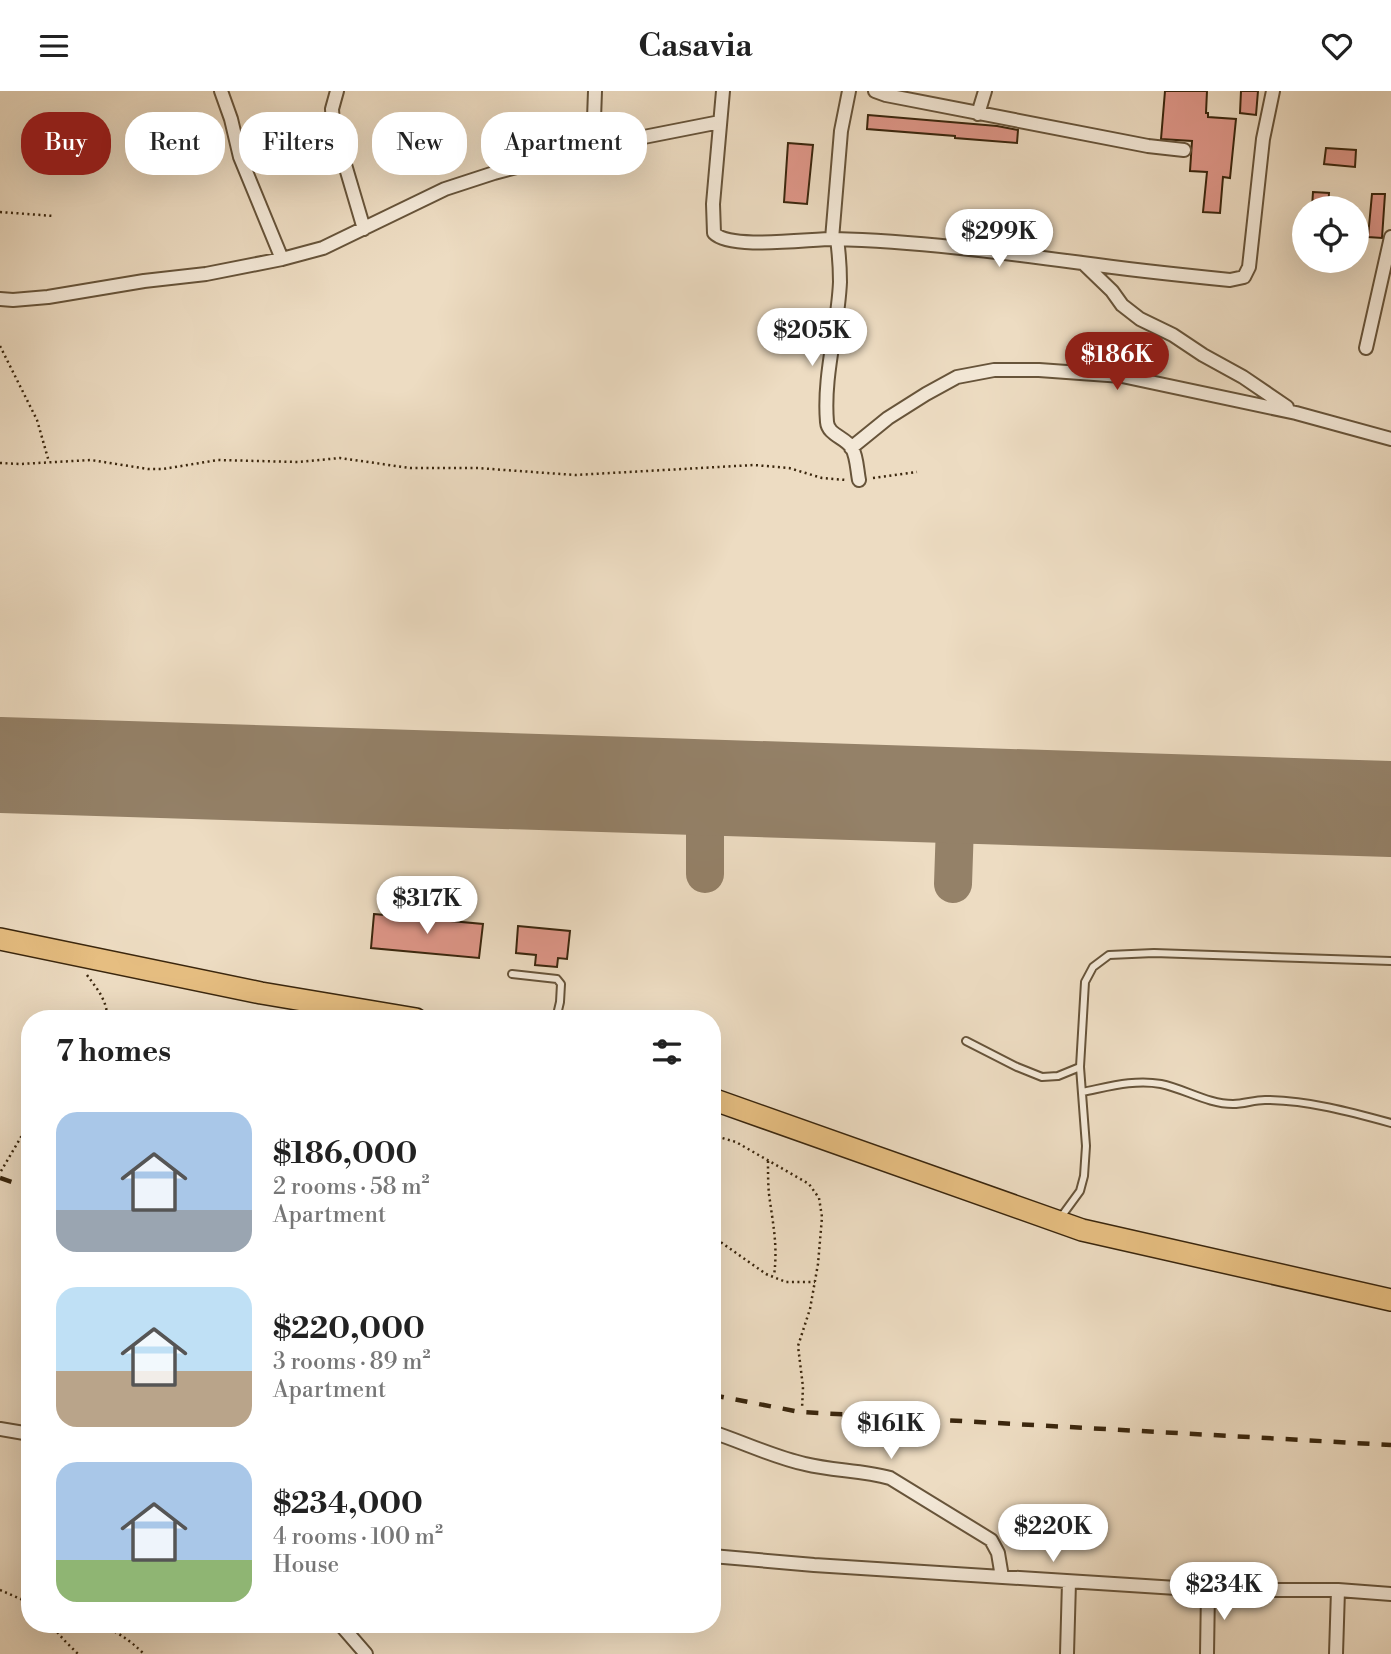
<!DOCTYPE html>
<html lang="en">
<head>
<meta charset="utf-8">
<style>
  body { margin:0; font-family:"Libre Bodoni",serif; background:#f2f2f2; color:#222; height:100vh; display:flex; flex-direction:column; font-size:26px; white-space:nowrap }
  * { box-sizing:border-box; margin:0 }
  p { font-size:23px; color:#767676 }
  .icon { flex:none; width:38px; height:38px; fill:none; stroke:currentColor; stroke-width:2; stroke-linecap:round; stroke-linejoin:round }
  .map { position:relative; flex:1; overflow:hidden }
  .details { position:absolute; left:21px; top:919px; width:700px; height:623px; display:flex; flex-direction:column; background:#fff; border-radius:28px; box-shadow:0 7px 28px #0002 }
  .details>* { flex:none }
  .banner { position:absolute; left:21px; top:21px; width:700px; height:63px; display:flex; gap:14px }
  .tools { position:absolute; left:1292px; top:105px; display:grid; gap:14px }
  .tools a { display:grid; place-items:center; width:77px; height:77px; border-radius:50%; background:#fff; box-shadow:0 7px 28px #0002; font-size:35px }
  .price { position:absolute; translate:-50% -60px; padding:0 16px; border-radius:24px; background:#fff; color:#222; font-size:23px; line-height:46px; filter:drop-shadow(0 2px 4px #0008) }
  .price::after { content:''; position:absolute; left:50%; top:42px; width:21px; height:16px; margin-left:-10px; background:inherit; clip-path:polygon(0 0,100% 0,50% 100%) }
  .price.current { background:#8f2418; color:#fff }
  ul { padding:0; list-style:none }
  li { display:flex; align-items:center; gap:21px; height:175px; padding:0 35px }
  li span { display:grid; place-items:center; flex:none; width:196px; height:140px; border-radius:21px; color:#555 }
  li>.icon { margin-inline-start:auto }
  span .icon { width:84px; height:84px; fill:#fffc; stroke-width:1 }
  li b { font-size:30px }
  h2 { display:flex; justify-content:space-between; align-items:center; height:84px; padding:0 35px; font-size:30px }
  .pill { padding:0 24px; border-radius:28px; background:#fff; box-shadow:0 7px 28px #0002; font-size:24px; line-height:63px }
  .pill.current { background:#8f2418; color:#fff }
  header { display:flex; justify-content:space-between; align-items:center; height:91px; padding:0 35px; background:#fff; font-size:32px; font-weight:800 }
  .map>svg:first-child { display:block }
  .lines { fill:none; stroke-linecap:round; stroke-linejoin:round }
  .taxiway { stroke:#948168; stroke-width:38 }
  .runway { stroke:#948168; stroke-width:96 }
  .building { fill:#de9688; stroke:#3a260d; stroke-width:2 }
  .service-casing { stroke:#67543a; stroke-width:10 }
  .minor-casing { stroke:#67543a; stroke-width:16 }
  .primary-casing { stroke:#3a260d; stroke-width:24 }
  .path { stroke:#3a260d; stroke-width:2.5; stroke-dasharray:2 3.5; stroke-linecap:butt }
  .service { stroke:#f3e8d7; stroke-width:6 }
  .minor { stroke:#f3e8d7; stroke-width:12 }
  .primary { stroke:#e6be81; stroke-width:21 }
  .rail { stroke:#3a260d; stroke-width:4.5; stroke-dasharray:12 12; stroke-linecap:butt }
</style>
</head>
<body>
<header><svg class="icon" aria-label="menu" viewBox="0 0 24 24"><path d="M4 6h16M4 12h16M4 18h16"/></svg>Casavia<svg class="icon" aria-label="heart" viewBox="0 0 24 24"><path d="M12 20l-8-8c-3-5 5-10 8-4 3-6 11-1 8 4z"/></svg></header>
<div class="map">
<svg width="1391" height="1563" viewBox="0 0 1391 1563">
  <rect width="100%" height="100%" fill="#eddcc2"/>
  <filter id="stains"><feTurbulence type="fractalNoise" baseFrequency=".00286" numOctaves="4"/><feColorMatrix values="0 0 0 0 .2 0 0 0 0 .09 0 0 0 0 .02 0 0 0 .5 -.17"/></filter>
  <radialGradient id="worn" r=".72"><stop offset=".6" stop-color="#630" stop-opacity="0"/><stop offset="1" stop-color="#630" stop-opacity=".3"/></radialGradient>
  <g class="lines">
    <!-- taxiway -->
    <path class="taxiway" d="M705,783V696
      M953,793L956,704"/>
    <!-- runway -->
    <path class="runway" d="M0,674L1391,718"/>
  </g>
  <!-- building -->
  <path class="building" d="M1165,0H1207L1206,22H1208V26L1236,28L1230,87L1223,86L1220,122L1203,121L1207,81L1190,80L1192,50L1161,48Z
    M1241,0H1258L1256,24L1240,22Z
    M868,24L997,35L1018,39L1017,52L955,47V45L867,38Z
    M788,52L813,54L807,113L784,111Z
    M1326,57L1356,59L1355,76L1324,73Z
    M1313,101L1329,102L1328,117H1312Z
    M1372,103H1385L1382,147L1368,146Z
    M374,823L483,833L479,867L371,857Z
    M518,835L570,840L567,868L558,867L557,876L535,874L536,864L516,862Z"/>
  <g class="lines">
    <!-- service casing -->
    <g class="service-casing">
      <path id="service" d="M512,883L557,888L561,893L560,911L556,928
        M966,950L1017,976L1042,986L1058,985L1080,976
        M1082,1001C1108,996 1134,988 1161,993C1185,998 1208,1013 1233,1013C1244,1013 1254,1009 1265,1009C1307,1009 1351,1021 1391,1032
        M1061,1126L1080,1100L1084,1085L1086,1055L1080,976L1085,891L1093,876L1109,864L1154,862L1391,870"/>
    </g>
    <!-- minor casing -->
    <g class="minor-casing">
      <path id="minor" d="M221,0L231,28L240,66L282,168
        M337,0L332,18L333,33L364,138
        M723,0L713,113L714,142C730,159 808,148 834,148C917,150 999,161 1082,172C1131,179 1180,184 1230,189L1244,186L1249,176L1263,48L1273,0
        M875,0L886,4L1148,55L1184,59
        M978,23L985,0
        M593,56L595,0
        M240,66L333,33
        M832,148L841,40L849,0
        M837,148C839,163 840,177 840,191C838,238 823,284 827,331C828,344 845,346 852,357C857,366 857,379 859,389
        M1084,173L1112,200L1122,214L1140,228L1173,244L1203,264L1243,286L1287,316
        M0,208L13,209L48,206L144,190L206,183L282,168L323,157L445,98L494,82L593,56L720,31
        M1366,257L1391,146
        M851,357L888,327L926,303L957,286L994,279H1039L1122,285L1296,322L1391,348
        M0,1338L30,1343
        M712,1341C743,1351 773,1366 805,1373C833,1380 862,1379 890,1387L991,1449L998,1462L1002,1486
        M712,1465L814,1474L1208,1499H1338L1391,1503
        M340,1533L366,1563
        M1067,1563L1069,1491
        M1207,1563L1208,1499
        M1336,1563L1338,1499"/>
    </g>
    <!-- primary casing -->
    <g class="primary-casing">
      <path id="primary" d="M0,848L261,902L416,928
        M712,1008L1082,1139L1391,1209"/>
    </g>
    <!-- path -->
    <path class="path" d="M0,121L54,125
      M0,255L37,329L49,371
      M0,372L20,373L91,369L148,378H163L218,369L298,371L340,367L410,377H477L575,384L754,374L789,377L822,387L846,389
      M873,387L917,381
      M87,884C97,898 108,910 107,928
      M269,921L272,928
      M108,925L135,928
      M712,1044L736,1051L809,1093L819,1107L822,1126L818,1173L810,1218L798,1255L803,1296L802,1318
      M768,1070C768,1081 768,1093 769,1103C773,1134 778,1154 774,1185
      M1,1080L21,1046L30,1040
      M712,1145L766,1183L786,1191H815
      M0,1499L30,1512
      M50,1533L64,1549L78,1563
      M100,1533C117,1541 130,1549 144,1563"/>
    <!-- service -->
    <use href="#service" class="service"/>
    <!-- minor -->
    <use href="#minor" class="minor"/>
    <!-- primary -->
    <use href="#primary" class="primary"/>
    <!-- rail -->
    <path class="rail" d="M0,1087L30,1097
      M712,1304L800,1321L1391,1354"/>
  </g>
  <rect width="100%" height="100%" filter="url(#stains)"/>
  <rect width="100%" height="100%" fill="url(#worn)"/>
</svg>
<div class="tools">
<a><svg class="icon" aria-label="locate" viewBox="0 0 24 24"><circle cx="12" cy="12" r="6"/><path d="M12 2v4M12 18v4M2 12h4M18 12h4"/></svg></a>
</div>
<b class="price" style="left:999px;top:178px">$299K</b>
<b class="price" style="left:812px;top:277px">$205K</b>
<b class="price current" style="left:1117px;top:301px">$186K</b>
<b class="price" style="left:427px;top:845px">$317K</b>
<b class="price" style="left:891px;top:1370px">$161K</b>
<b class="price" style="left:1053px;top:1473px">$220K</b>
<b class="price" style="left:1224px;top:1531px">$234K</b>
<div class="banner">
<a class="pill current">Buy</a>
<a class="pill">Rent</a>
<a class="pill">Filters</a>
<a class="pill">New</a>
<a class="pill">Apartment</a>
</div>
<section class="details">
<h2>7 homes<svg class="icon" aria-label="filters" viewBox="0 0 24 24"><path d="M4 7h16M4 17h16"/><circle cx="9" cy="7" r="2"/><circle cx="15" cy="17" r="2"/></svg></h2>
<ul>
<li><span style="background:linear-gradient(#a9c7e8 70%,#9aa5b1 0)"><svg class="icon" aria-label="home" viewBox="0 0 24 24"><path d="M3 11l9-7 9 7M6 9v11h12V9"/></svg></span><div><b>$186,000</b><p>2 rooms · 58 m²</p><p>Apartment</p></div></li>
<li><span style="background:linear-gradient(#bfe0f5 60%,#b9a48a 0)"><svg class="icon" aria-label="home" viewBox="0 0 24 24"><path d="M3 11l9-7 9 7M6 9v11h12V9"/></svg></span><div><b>$220,000</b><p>3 rooms · 89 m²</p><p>Apartment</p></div></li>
<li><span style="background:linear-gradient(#a9c7e8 70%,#8fb573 0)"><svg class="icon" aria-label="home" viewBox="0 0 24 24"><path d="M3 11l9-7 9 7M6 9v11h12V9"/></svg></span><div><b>$234,000</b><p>4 rooms · 100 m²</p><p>House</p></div></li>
</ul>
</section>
</div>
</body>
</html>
